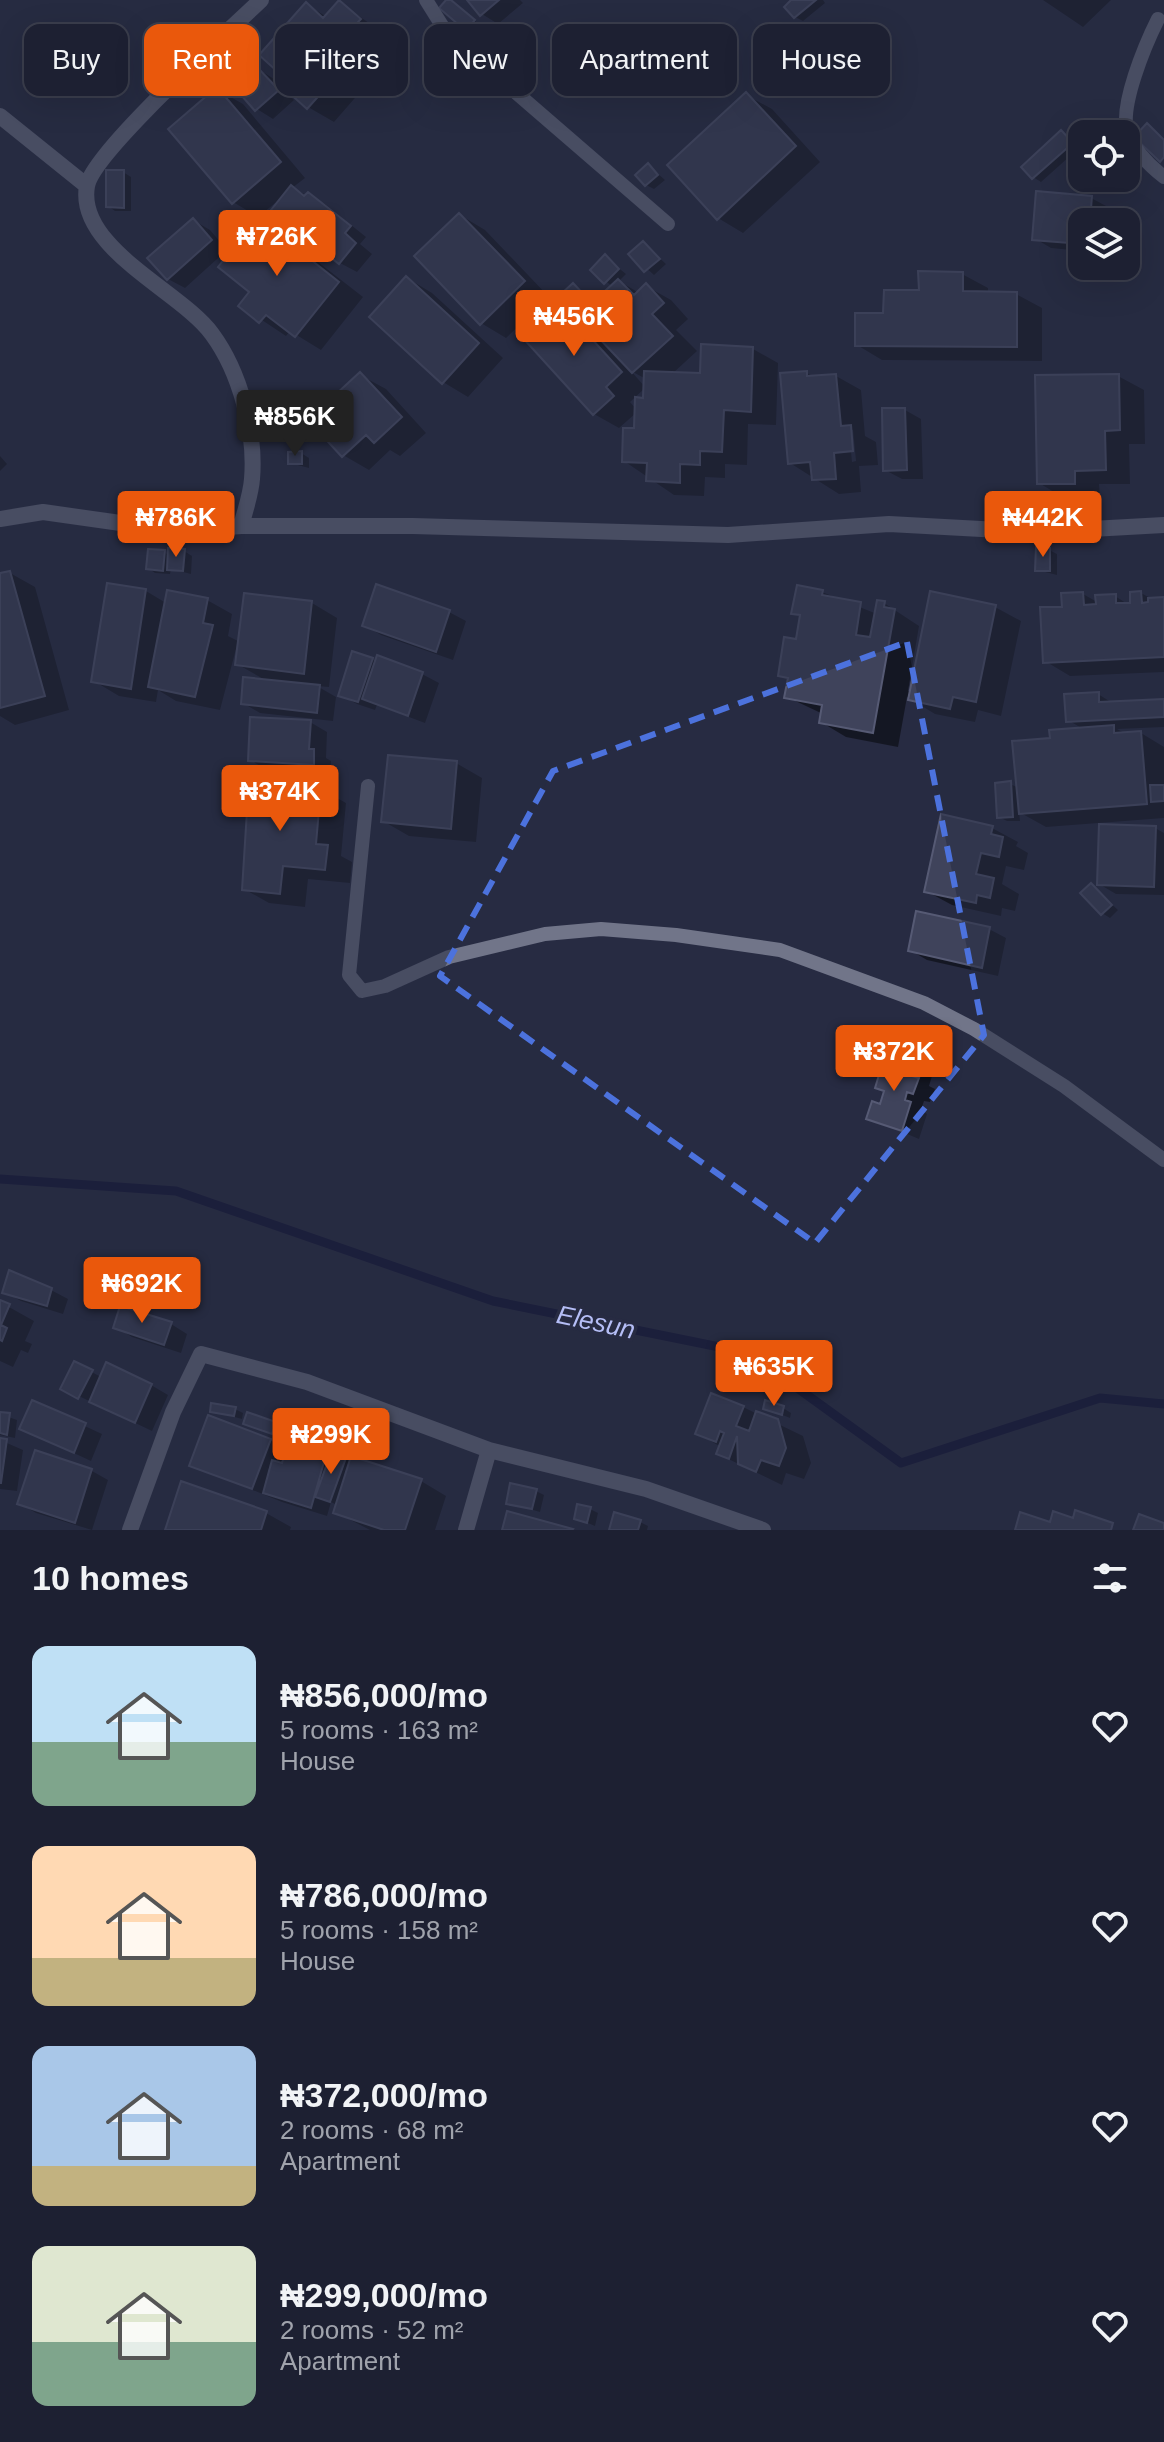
<!DOCTYPE html>
<html lang="en">
<head>
<meta charset="utf-8">
<style>
  body { margin:0; font-family:Helvetica,sans-serif; background:#25283a; color:#f1f3f6; height:100vh; display:flex; flex-direction:column; font-size:30px; white-space:nowrap }
  * { box-sizing:border-box; margin:0 }
  p { font-size:26px; color:#a0a3ac }
  .icon { flex:none; width:44px; height:44px; fill:none; stroke:currentColor; stroke-width:2; stroke-linecap:round; stroke-linejoin:round }
  .map { position:relative; height:1530px; overflow:hidden }
  .sheet { display:flex; flex-direction:column; background:#1d2032; flex:1 }
  .sheet>* { flex:none }
  .banner { position:absolute; left:24px; top:24px; width:1116px; height:72px; display:flex; gap:16px }
  .controls { position:absolute; left:1068px; top:120px; display:grid; gap:16px }
  .controls a { display:grid; place-items:center; width:72px; height:72px; border-radius:16px; background:#1d2032; box-shadow:0 8px 32px #0002,0 0 0 2px #3b3e4d; font-size:40px }
  .price { position:absolute; translate:-50% -68px; padding:0 18px; border-radius:8px; background:#ea580c; color:#fff; font-size:26px; line-height:52px; filter:drop-shadow(0 2px 4px #0008) }
  .price::after { content:''; position:absolute; left:50%; top:48px; width:24px; height:18px; margin-left:-12px; background:inherit; clip-path:polygon(0 0,100% 0,50% 100%) }
  .price.active { background:#222; color:#fff }
  ul { padding:0; list-style:none }
  li { display:flex; align-items:center; gap:24px; height:200px; padding:0 32px }
  li span { display:grid; place-items:center; flex:none; width:224px; height:160px; border-radius:16px; color:#555 }
  li>.icon { margin-inline-start:auto }
  span .icon { width:96px; height:96px; fill:#fffc; stroke-width:1 }
  li b { font-size:34px }
  h2 { display:flex; justify-content:space-between; align-items:center; height:96px; padding:0 32px; font-size:34px }
  .pill { padding:0 28px; border-radius:16px; background:#1d2032; box-shadow:0 8px 32px #0002,0 0 0 2px #3b3e4d; font-size:28px; line-height:72px }
  .pill.active { background:#ea580c; color:#fff }
  .map>svg:first-child { display:block }
  .shadow { fill:#0007; fill-rule:evenodd }
  .lines { fill:none; stroke-linecap:round; stroke-linejoin:round }
  .stream { stroke:#0f1034; stroke-width:9 }
  .building { fill:#3f435b; stroke:#565a74; stroke-width:2 }
  .lane { stroke:#717589; stroke-width:14 }
  .street { stroke:#717589; stroke-width:16 }
  .marked { fill:none; stroke:#4c72dd; stroke-width:6; stroke-dasharray:16 10; stroke-linejoin:round }
  .labels { text-anchor:middle; stroke-width:7; stroke-linejoin:round; paint-order:stroke }
  .water-label { font-size:26px; font-style:italic; fill:#b5bef6; stroke:#272b42 }
</style>
</head>
<body>
<div class="map">
<svg width="1164" height="1530" viewBox="0 0 1164 1530">
  <rect width="100%" height="100%" fill="#272b42"/>
  <!-- shadow -->
  <path class="shadow" d="M470,0H520L523,3L498,24L482,14Z
    M794,0H823L825,3L803,21L795,17Z
    M1043,0H1111L1083,27Z
    M340,3L385,34L366,55L381,68L334,122L308,107L288,89L286,92L294,100L273,119L257,109L258,69L274,79L282,73L307,5L327,17Z
    M456,5L481,26L474,34L467,29Z
    M218,90L243,104L305,178L292,188L325,204L366,237L360,244L372,254L357,272L340,263L280,199L258,217L233,202Z
    M746,95L772,109L820,162L743,233L718,218Z
    M1062,133L1079,148L1041,182L1033,177Z
    M648,165L665,180L654,189L646,185Z
    M123,172L131,177V211H115L108,206Z
    M1091,198L1108,207L1107,222H1082V251L1051,248L1034,238Z
    M460,215L485,230L549,297L506,338L481,323Z
    M257,219L282,234L363,297L321,350L290,331L286,336L241,306L252,292Z
    M193,220L210,230L227,250L185,288L168,279Z
    M643,243L666,264L654,275L631,254Z
    M605,257L626,274L619,281L639,293L646,286L671,300L688,319L676,330L697,351L672,374L702,375L753,349L778,363L776,425L748,424L747,465L725,464V478L705,477L704,496L674,495L624,461L636,431V413L619,428L594,414L560,306L580,318L584,313L575,308L573,285L594,304L613,287L592,270ZM631,371L646,379L645,387ZM645,388V400L636,409L630,402Z
    M962,274L988,288V293L1016,294L1042,308V361L882,360L857,345L885,315L921,292Z
    M407,278L432,293L503,358L468,397L443,382Z
    M807,373L814,377L836,376L861,390L865,436L876,442L878,465L859,466L861,492L839,494L790,463ZM849,430H853L856,461L852,462Z
    M360,375L386,389L426,433L400,456L390,450L369,470L343,455Z
    M1118,376L1144,390L1145,444H1129L1130,484H1099L1100,497L1064,498L1039,483Z
    M905,410L921,419L923,479H902L885,470Z
    M301,453L309,458V468L290,463Z
    M0,456L7,464L0,471Z
    M1049,550L1057,554V575L1037,570Z
    M184,551L192,556L191,574L171,569L170,574L155,573L148,568L164,552L170,556Z
    M10,573L35,587L69,710L15,725L0,716V575Z
    M109,585L146,591L166,603L207,600L232,614L228,636L240,642L246,595L312,603L337,618L329,687L317,686L336,697L333,721L260,713L243,703L267,681L237,664V645L220,710L176,701L158,690L156,702L119,696L94,681Z
    M822,592L877,614L884,603L919,626L908,691L911,692L995,607L1021,621L1001,716L978,710L975,722L935,714L907,697L898,747L846,737L821,722L823,714L787,697L790,680L780,675L797,641L801,617L794,613Z
    M1141,593L1152,599H1164V672L1070,676L1045,661L1064,608L1083,594L1097,602L1115,596L1129,605Z
    M449,612L466,621L453,660L381,635L364,625Z
    M372,660L422,674L439,683L425,723L377,705L375,710L357,704L340,695Z
    M1098,694L1114,704L1164,701V727L1117,729L1126,734L1141,733L1164,747V818L1046,827L1019,812L1020,821H1007L999,817L1010,784L1019,788L1052,740L1083,729L1068,720Z
    M310,722L327,732L326,758L331,761L330,774L267,770L250,760Z
    M456,763L482,778L476,842L409,836L383,821Z
    M321,789L346,803L341,856L352,862L350,883L308,879L305,907L269,903L244,889Z
    M992,828L1018,842L1016,846L1028,853L1024,870L1006,866L1002,884L1019,894L1015,911L1002,908L1001,916L952,905L926,891Z
    M1155,828L1164,833V895L1116,894L1099,884Z
    M1091,885L1118,910L1110,918L1102,913Z
    M989,929L1006,938L998,976L927,960L910,950Z
    M915,1067L932,1076L929,1086L935,1089L930,1102L924,1101L921,1110L927,1114L919,1139L869,1118Z
    M51,1290L68,1299L63,1314L21,1301L5,1292Z
    M0,1302L34,1321L25,1341L32,1344L28,1353L21,1350L13,1367L0,1361Z
    M171,1324L187,1334L181,1353L132,1337L116,1327Z
    M75,1363L101,1377L151,1385L168,1395L152,1431L62,1388Z
    M33,1402L102,1434L91,1461L22,1429Z
    M743,1407L803,1436L811,1463L804,1479L786,1473L782,1485L718,1454L721,1447L697,1433Z
    M765,1408H783L791,1413L790,1418Z
    M235,1409L243,1413L242,1419L212,1411Z
    M0,1414L17,1420L15,1438L0,1435Z
    M275,1423L282,1428L280,1436L253,1427Z
    M0,1440L23,1450L17,1491L0,1489Z
    M270,1440L288,1450L327,1449L421,1481L446,1496L435,1530H370L335,1512L337,1505L331,1502L327,1516L282,1502L191,1465Z
    M36,1452L92,1471L108,1480L92,1530L36,1513L19,1503Z
    M536,1491L544,1495L540,1512L509,1503Z
    M590,1509L598,1513L595,1526L576,1518Z
    M266,1513L291,1527L290,1530H167Z
    M640,1522L648,1526L647,1530H611Z"/>
  <g class="lines">
    <!-- stream -->
    <path class="stream" d="M0,1179L176,1191L493,1301L749,1353L901,1463L1100,1398L1164,1404"/>
  </g>
  <!-- building -->
  <path class="building" d="M339,0L361,19L342,39L357,53L307,109L274,79L279,73L259,55L306,2L323,18Z
    M446,0H451L475,20L466,31L439,8Z
    M467,0H499L480,16Z
    M791,0H816L794,18L784,7Z
    M257,67L279,90L255,111L235,88Z
    M217,87L281,162L232,204L168,129Z
    M746,92L796,146L717,220L667,165Z
    M1147,123L1164,140V157L1160,162L1134,137Z
    M1061,130L1073,143L1032,179L1021,167Z
    M648,163L658,175L645,186L635,175Z
    M106,170H124V208L106,207Z
    M291,185L304,196L308,192L351,226L345,233L356,243L339,264L271,210Z
    M1036,191L1092,196L1090,222H1082V244L1032,240Z
    M459,213L525,281L480,325L414,256Z
    M257,217L339,282L295,337L266,315L259,323L238,306L249,292L218,267Z
    M193,218L212,240L167,280L147,258Z
    M643,241L660,259L644,272L628,254Z
    M605,254L619,269L604,284L590,270Z
    M918,271L963,272V291L1017,292V347L855,346V313H883L884,290H919Z
    M406,276L479,343L442,384L369,317Z
    M618,279L634,295L646,283L664,303L652,314L673,336L632,373L578,316Z
    M573,283L586,297L574,309L560,295Z
    M559,303L622,372L606,387L614,396L593,415L522,337Z
    M701,344L753,347L751,412L724,410L722,452L700,451V465L680,464V483L646,481L647,463L622,462L623,428H634L635,397L643,398L644,371L700,373Z
    M807,371V376L836,374L841,426L851,425L853,451L834,453L836,479L812,480L810,462L788,464L780,373Z
    M360,372L402,417L374,443L366,435L342,457L308,420Z
    M1119,374L1120,430L1105,431L1106,470L1075,471V484H1037L1035,375Z
    M882,408H905L907,470L883,471Z
    M302,451V464H288V452Z
    M1036,547L1050,548V571H1035Z
    M168,548L185,549L183,571L167,570Z
    M148,549L165,550L163,571L146,569Z
    M10,571L45,696L0,708V573Z
    M107,583L146,589L131,689L91,682Z
    M376,584L450,610L436,652L362,626Z
    M797,585L823,590L822,595L861,602L856,635L870,637L877,600L885,601L884,607L895,609L873,733L819,723L822,705L784,698L788,678L778,676L784,637L796,639L800,615L791,614Z
    M167,590L208,598L203,623L213,625L195,697L148,687Z
    M930,591L996,605L976,702L953,697L950,709L908,700Z
    M1141,591L1142,603L1148,602V598L1164,597V657L1043,663L1040,607H1062L1061,593L1083,592L1084,605L1096,604L1095,595L1116,594V603H1130V592Z
    M244,593L312,601L304,674L235,665Z
    M352,651L373,658L358,702L338,696Z
    M377,655L423,672L408,716L362,699Z
    M243,677L320,685L317,713L241,704Z
    M1099,692V702L1164,699V717L1066,722L1064,694Z
    M250,717L311,720L309,749H314V765L248,761Z
    M1114,725V733L1141,731L1147,804L1019,814L1012,741L1050,738L1049,730Z
    M388,755L457,761L451,829L381,822Z
    M249,779L321,787L316,844L328,845L325,870L283,866L280,894L242,890Z
    M1011,781L1013,817L997,818L995,783Z
    M1150,785H1164V801L1151,802Z
    M941,814L993,826L991,834L1003,837L999,857L981,853L976,874L994,878L990,898L977,895L976,903L924,892Z
    M1099,824L1156,826L1154,887L1097,885Z
    M1091,883L1112,905L1101,915L1080,893Z
    M916,911L990,927L982,968L908,951Z
    M885,1055L916,1065L912,1076L919,1078L913,1094L907,1092L905,1100L911,1102L902,1131L866,1119L872,1101L880,1104L884,1091L875,1088Z
    M9,1270L52,1288L47,1306L2,1293Z
    M0,1300L10,1304L1,1325L7,1328L2,1341L0,1340Z
    M120,1306L172,1322L164,1345L113,1328Z
    M74,1361L93,1370L78,1399L60,1389Z
    M106,1362L152,1384L135,1423L89,1402Z
    M711,1393L744,1406L736,1426L749,1431L756,1411L778,1419L786,1448L779,1466L761,1460L756,1472L738,1464L737,1436L729,1459L716,1454L724,1433L720,1431L716,1442L695,1434Z
    M32,1400L86,1423L74,1453L19,1429Z
    M765,1400L784,1406L782,1415L763,1409Z
    M211,1403L236,1407L234,1416L210,1412Z
    M0,1412L10,1413L7,1435L0,1433Z
    M247,1412L276,1422L272,1434L243,1424Z
    M208,1415L271,1439L252,1489L189,1466Z
    M290,1436L328,1448L311,1508L263,1493L272,1460L282,1463Z
    M0,1438L7,1439L1,1483H0Z
    M35,1450L92,1469L75,1523L17,1504Z
    M332,1450L347,1455L330,1502L315,1497Z
    M351,1456L422,1479L405,1530H384L333,1513Z
    M181,1481L267,1511L261,1530H165Z
    M510,1483L537,1489L532,1509L506,1504Z
    M577,1504L591,1507L587,1523L574,1519Z
    M1075,1510L1113,1523L1111,1530H1015L1020,1512L1050,1522L1053,1511L1073,1518Z
    M507,1511L573,1529L572,1530H502Z
    M614,1512L641,1520L638,1530H609Z
    M1139,1514L1164,1523V1530H1133Z"/>
  <g class="lines">
    <!-- lane -->
    <path class="lane" d="M426,0L446,32L668,224
      M1158,19C1146,43 1118,108 1128,134C1135,151 1150,166 1164,177
      M368,786L349,975L362,991L385,986L449,957L545,934L601,929L676,935L780,950L924,1003L974,1029L1064,1086L1164,1160"/>
    <!-- street -->
    <path class="street" d="M0,116L87,186
      M0,519L43,512L177,531L241,526H413L728,535L889,524L1037,532L1164,525
      M241,526C245,511 251,494 252,479C256,432 240,372 212,334C182,292 76,248 87,186C93,152 230,30 261,0
      M130,1530L173,1412L201,1354L307,1382L489,1450L646,1489L763,1530
      M466,1530L489,1450"/>
  </g>
  <!-- marked area -->
  <path d="M0 0H1164V1530H0ZM907,642L984,1035L815,1243L440,976L553,771Z" fill="#272b42" fill-opacity=".55" fill-rule="evenodd"/>
  <path class="marked" d="M907,642L984,1035L815,1243L440,976L553,771Z"/>
  <g class="labels">
    <!-- water labels -->
    <g class="water-label">
      <text transform="translate(596 1322) rotate(12)" y="9">Elesun</text>
    </g>
  </g>
</svg>
<div class="controls">
<a><svg class="icon" aria-label="locate" viewBox="0 0 24 24"><circle cx="12" cy="12" r="6"/><path d="M12 2v4M12 18v4M2 12h4M18 12h4"/></svg></a>
<a><svg class="icon" aria-label="layers" viewBox="0 0 24 24"><path d="M12 4l9 5-9 5-9-5zM3 14l9 5 9-5"/></svg></a>
</div>
<b class="price" style="left:277px;top:278px">₦726K</b>
<b class="price" style="left:574px;top:358px">₦456K</b>
<b class="price active" style="left:295px;top:458px">₦856K</b>
<b class="price" style="left:176px;top:559px">₦786K</b>
<b class="price" style="left:1043px;top:559px">₦442K</b>
<b class="price" style="left:280px;top:833px">₦374K</b>
<b class="price" style="left:894px;top:1093px">₦372K</b>
<b class="price" style="left:142px;top:1325px">₦692K</b>
<b class="price" style="left:774px;top:1408px">₦635K</b>
<b class="price" style="left:331px;top:1476px">₦299K</b>
<div class="banner">
<a class="pill">Buy</a>
<a class="pill active">Rent</a>
<a class="pill">Filters</a>
<a class="pill">New</a>
<a class="pill">Apartment</a>
<a class="pill">House</a>
</div>
</div>
<section class="sheet">
<h2>10 homes<svg class="icon" aria-label="filters" viewBox="0 0 24 24"><path d="M4 7h16M4 17h16"/><circle cx="9" cy="7" r="2"/><circle cx="15" cy="17" r="2"/></svg></h2>
<ul>
<li><span style="background:linear-gradient(#bfe0f5 60%,#7fa58c 0)"><svg class="icon" aria-label="home" viewBox="0 0 24 24"><path d="M3 11l9-7 9 7M6 9v11h12V9"/></svg></span><div><b>₦856,000/mo</b><p>5 rooms · 163 m²</p><p>House</p></div><svg class="icon" aria-label="heart" viewBox="0 0 24 24"><path d="M12 20l-8-8c-3-5 5-10 8-4 3-6 11-1 8 4z"/></svg></li>
<li><span style="background:linear-gradient(#ffd9b3 70%,#c2b280 0)"><svg class="icon" aria-label="home" viewBox="0 0 24 24"><path d="M3 11l9-7 9 7M6 9v11h12V9"/></svg></span><div><b>₦786,000/mo</b><p>5 rooms · 158 m²</p><p>House</p></div><svg class="icon" aria-label="heart" viewBox="0 0 24 24"><path d="M12 20l-8-8c-3-5 5-10 8-4 3-6 11-1 8 4z"/></svg></li>
<li><span style="background:linear-gradient(#a9c7e8 75%,#c2b280 0)"><svg class="icon" aria-label="home" viewBox="0 0 24 24"><path d="M3 11l9-7 9 7M6 9v11h12V9"/></svg></span><div><b>₦372,000/mo</b><p>2 rooms · 68 m²</p><p>Apartment</p></div><svg class="icon" aria-label="heart" viewBox="0 0 24 24"><path d="M12 20l-8-8c-3-5 5-10 8-4 3-6 11-1 8 4z"/></svg></li>
<li><span style="background:linear-gradient(#dfe7d0 60%,#7fa58c 0)"><svg class="icon" aria-label="home" viewBox="0 0 24 24"><path d="M3 11l9-7 9 7M6 9v11h12V9"/></svg></span><div><b>₦299,000/mo</b><p>2 rooms · 52 m²</p><p>Apartment</p></div><svg class="icon" aria-label="heart" viewBox="0 0 24 24"><path d="M12 20l-8-8c-3-5 5-10 8-4 3-6 11-1 8 4z"/></svg></li>
</ul>
</section>
</body>
</html>
